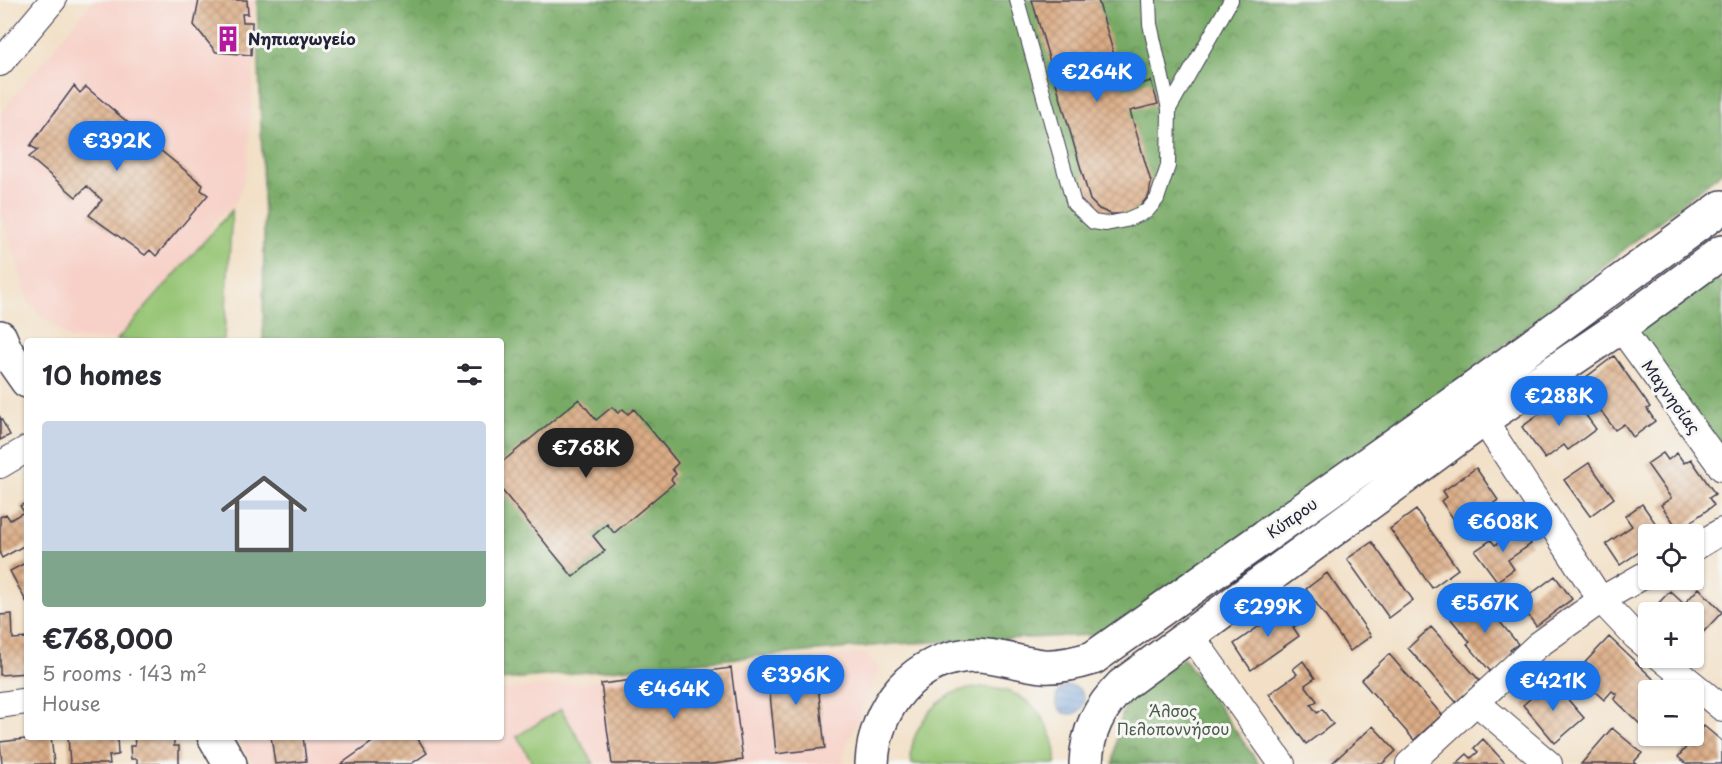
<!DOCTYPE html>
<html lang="en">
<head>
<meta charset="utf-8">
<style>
  body { margin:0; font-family:"Playpen Sans",sans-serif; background:#f2f2f3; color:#2b2b33; height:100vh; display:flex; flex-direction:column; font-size:22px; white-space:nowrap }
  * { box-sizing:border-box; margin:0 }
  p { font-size:20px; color:#7c7c81 }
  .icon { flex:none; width:33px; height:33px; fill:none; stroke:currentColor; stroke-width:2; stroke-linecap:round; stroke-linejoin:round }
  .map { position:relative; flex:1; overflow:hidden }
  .drawer { position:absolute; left:24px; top:338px; width:480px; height:402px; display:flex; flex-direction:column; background:#fff; border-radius:6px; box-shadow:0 2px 4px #0004 }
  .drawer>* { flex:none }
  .controls { position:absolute; left:1638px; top:524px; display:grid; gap:12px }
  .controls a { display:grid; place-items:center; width:66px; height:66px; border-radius:6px; background:#fff; box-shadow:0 2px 4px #0004; font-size:30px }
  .price { position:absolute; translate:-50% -51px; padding:0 14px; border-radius:21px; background:#1a73e8; color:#fff; font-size:20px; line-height:39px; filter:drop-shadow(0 2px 3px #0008) }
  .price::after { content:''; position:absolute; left:50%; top:36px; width:18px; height:14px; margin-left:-9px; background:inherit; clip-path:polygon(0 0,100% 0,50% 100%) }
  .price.on { background:#222; color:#fff }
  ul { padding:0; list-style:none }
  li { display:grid; align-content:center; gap:12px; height:318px; padding:0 18px }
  li span { display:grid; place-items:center; height:186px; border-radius:6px; color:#555 }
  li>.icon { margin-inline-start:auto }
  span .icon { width:108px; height:108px; fill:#fffc; stroke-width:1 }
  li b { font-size:26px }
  h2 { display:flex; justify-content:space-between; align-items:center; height:72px; padding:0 18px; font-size:26px }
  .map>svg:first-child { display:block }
  .built { fill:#f7d1c8 }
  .green { fill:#96c574; stroke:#5c7458; stroke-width:1.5 }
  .forest { fill:url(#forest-crowns); stroke:#4d6650; stroke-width:1.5 }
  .water { fill:url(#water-rules); stroke:#48608a; stroke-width:1.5 }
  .building { fill:url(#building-cross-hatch) }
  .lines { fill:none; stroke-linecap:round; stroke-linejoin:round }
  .service-casing { stroke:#413e50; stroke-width:16 }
  .minor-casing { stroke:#413e50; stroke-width:28 }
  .tertiary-casing { stroke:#413e50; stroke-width:36 }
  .service { stroke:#fff; stroke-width:14 }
  .minor { stroke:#fff; stroke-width:26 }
  .tertiary { stroke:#fff; stroke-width:33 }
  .labels { text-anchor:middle; stroke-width:6; stroke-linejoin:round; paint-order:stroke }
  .poi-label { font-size:16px; font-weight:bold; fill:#22223b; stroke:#f6f6f2; text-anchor:start }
  .street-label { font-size:16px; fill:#22223b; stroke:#f6f6f2 }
  .park-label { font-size:16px; fill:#4b5b4f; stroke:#f6f6f2 }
</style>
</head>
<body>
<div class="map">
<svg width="1722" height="764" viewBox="0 0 1722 764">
  <defs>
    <pattern id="forest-crowns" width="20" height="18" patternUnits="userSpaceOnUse" patternTransform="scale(1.5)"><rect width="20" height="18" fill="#78aa66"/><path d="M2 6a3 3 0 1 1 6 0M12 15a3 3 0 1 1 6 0" fill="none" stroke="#628a55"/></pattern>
    <pattern id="water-rules" width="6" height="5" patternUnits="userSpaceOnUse" patternTransform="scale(1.5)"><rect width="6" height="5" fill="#6e9ed8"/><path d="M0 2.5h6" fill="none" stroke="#5a80b0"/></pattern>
    <pattern id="building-cross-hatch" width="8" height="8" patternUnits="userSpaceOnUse" patternTransform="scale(1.5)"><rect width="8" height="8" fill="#dcad86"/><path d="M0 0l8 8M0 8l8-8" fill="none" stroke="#b28c6f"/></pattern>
  </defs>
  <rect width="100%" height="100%" fill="#f6f6f2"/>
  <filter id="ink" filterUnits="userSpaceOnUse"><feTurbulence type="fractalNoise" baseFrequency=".0167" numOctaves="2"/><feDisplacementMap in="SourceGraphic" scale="12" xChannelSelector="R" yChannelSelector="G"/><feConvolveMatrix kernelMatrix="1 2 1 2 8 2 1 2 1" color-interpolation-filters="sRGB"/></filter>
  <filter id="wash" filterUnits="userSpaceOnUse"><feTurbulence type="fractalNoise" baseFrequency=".008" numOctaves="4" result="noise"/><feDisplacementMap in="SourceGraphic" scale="24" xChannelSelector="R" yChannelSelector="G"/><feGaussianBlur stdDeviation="1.35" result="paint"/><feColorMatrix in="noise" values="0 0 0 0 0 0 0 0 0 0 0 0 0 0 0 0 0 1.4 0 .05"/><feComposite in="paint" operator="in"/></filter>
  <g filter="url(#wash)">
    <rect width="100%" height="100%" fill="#f2dfc5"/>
    <!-- built -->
    <path class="built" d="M93,0H254V60L247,169L237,201L215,220L206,238L117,340H70L29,304L4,220L0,214V113Z
      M865,653L880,668L845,750L842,764H254L238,737L501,736V690Z"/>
    <!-- green -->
    <path class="green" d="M232,210L224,340H117Z
      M982,687C991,688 1002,689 1010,692C1038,702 1058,735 1056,764H912C907,734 931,703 958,691C965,689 975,688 982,687Z
      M561,709L594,764H533L517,736Z"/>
    <!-- forest -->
    <path class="forest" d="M257,0H1722V172L1409,420L1113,634L894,644L501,680V340H263L264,222Z
      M1713,274L1722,283V453L1635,330Z
      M1184,658L1259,764H1113C1116,747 1118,720 1126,705C1137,684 1166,671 1184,658Z"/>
    <!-- water -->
    <path class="water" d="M1056 700a14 14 0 1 1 28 0a14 14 0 1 1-28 0Z"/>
    <g id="blocks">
      <!-- building -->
      <path class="building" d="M199,0H247L248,14H242L243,22H252L251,55L216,52L194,25Z
        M1032,0H1098L1124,89L1151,81L1158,104L1130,111L1151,182L1149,195L1139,208L1126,214H1111L1099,209L1090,200Z
        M74,86L80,93L86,87L132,126L128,133L148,152L155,146L203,185L201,190L208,195L156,256L150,250L145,255L89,215L102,200L87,186L76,197L29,157L38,150L30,146Z
        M1614,356L1650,407L1647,409L1655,421L1633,437L1624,424L1615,430L1598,407L1603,403L1585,378Z
        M1569,392L1596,429L1568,450L1564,445L1545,459L1522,427Z
        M579,399L596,420L612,407L618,413L623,409L628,414L634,409L678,463L672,469L676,474L671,479L674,483L614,533L607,524L593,536L605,551L573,577L501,489V463Z
        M0,417L10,435L0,440Z
        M1663,453L1668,460L1677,453L1684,463L1691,459L1715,494L1709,498L1714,505L1679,530L1661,505L1671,498L1647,464Z
        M1589,463L1614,498L1590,516L1564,480Z
        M1476,468L1498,500L1459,527L1441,501L1447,497L1443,491Z
        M27,502V544L2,558L0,554V517L6,514L10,520L24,512L20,506Z
        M1642,504L1663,534H1648V546L1620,565L1606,544L1632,526L1625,516Z
        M1416,510L1458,569L1432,588L1390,529Z
        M1520,528L1531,544L1508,560L1514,569L1497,581L1475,551L1491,540L1495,545Z
        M1372,542L1413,600L1389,618L1347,559Z
        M27,562V603L10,571Z
        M1327,573L1371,636L1350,651L1306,589Z
        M1555,576L1572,599L1536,626L1519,603Z
        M1699,588L1722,612L1694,642V612H1654L1652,610L1670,591L1684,604Z
        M1479,596L1518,644L1510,650L1513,654L1491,672L1467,644L1470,642L1451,619Z
        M1288,606L1300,623L1293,627L1299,636L1251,670L1234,644Z
        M12,614L13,639L27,638V673L0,675V615Z
        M1431,627L1480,681L1456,702L1408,648Z
        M1609,637L1665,690H1648V732L1614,699L1617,695L1612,691L1604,700L1575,673Z
        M1389,654L1442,715L1414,740L1361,680Z
        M815,659L825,748L776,754L767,664Z
        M1303,661L1315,678L1305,685L1317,701L1311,705L1317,713L1322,709L1333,724L1306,744L1269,694L1297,674L1293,669Z
        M731,668L743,760L713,764H612L601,684Z
        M1551,680L1584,718L1555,743L1523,705Z
        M1373,726L1396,751L1382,764H1333L1332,763Z
        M1704,726L1722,741V764H1687L1678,757Z
        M1612,728L1642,753L1634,762L1636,764H1581Z
        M51,736L54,764H2L0,742Z
        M68,736H117L118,755L109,756L110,764H70Z
        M134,736H174V746H179V764H137V759H131L130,746H135Z
        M271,736H303L306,761L275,764Z
        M381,736H416L427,753L411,764H341Z
        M1483,739L1506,764H1456L1467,754L1471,758L1478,752L1474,748Z"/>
    </g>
  </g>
  <g filter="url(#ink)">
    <use href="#blocks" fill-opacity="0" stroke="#413e50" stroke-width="1.5"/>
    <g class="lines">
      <!-- service casing -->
      <g class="service-casing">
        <path id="service" d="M1017,0L1074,204L1093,222L1106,224L1126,220L1147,211L1157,199L1168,166L1169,109L1231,0
          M1149,0L1150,24L1169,109"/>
      </g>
      <!-- minor casing -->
      <g class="minor-casing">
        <path id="minor" d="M0,63L53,0
          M1620,327L1722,468
          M1473,404L1601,600L1635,636L1648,647
          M0,465L27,449
          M1694,548L1722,531
          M1190,634L1282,764
          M1660,657L1722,708
          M1476,702L1549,764
          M0,705L27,701
          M1409,764L1538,645L1601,600L1648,573"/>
      </g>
      <!-- tertiary casing -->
      <g class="tertiary-casing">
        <path id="tertiary" d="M0,337L6,351L27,381
          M214,736L230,764
          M872,764C874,707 915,656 975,655C998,655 1020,664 1043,666C1060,667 1077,663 1093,658L1466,394L1722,207
          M1086,764C1087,731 1099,708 1122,685L1484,419L1620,327L1722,252"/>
      </g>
      <!-- service -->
      <use href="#service" class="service"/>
      <!-- minor -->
      <use href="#minor" class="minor"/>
      <!-- tertiary -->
      <use href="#tertiary" class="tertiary"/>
    </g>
  </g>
  <!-- icons -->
  <defs>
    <g id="building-bare" transform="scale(2.07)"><path d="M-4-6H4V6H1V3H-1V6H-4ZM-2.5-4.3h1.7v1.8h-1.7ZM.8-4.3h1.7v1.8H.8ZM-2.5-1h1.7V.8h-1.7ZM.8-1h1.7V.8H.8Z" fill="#b5179e" stroke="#f6f6f2" stroke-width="2.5" paint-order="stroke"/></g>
  </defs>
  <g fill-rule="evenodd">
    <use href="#building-bare" x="228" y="39"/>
  </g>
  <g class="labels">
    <!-- poi labels -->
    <g class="poi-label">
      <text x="248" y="45">Νηπιαγωγείο</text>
    </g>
    <!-- street labels -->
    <g class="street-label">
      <text transform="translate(1671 397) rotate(54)" y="6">Μαγνησίας</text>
      <text transform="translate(1292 518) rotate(-35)" y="6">Κύπρου</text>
    </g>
    <!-- park labels -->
    <g class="park-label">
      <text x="1173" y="717">Άλσος<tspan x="1173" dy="18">Πελοποννήσου</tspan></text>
    </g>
  </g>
</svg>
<div class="controls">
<a><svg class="icon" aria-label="locate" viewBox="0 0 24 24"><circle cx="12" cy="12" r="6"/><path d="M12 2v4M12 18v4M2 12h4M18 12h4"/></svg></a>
<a>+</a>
<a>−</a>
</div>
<b class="price" style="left:1097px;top:103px">€264K</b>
<b class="price" style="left:117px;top:172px">€392K</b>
<b class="price" style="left:1559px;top:427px">€288K</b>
<b class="price on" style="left:586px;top:479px">€768K</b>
<b class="price" style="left:1503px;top:553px">€608K</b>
<b class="price" style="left:1485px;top:634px">€567K</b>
<b class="price" style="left:1268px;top:638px">€299K</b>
<b class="price" style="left:796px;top:706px">€396K</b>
<b class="price" style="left:1553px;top:712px">€421K</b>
<b class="price" style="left:674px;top:720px">€464K</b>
<section class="drawer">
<h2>10 homes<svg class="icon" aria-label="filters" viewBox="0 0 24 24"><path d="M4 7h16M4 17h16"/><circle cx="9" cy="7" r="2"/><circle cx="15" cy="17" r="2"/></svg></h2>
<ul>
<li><span style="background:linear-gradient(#c9d6e8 70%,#7fa58c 0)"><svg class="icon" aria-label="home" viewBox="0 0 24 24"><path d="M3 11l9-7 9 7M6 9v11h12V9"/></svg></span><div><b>€768,000</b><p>5 rooms · 143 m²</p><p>House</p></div></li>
</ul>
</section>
</div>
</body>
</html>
